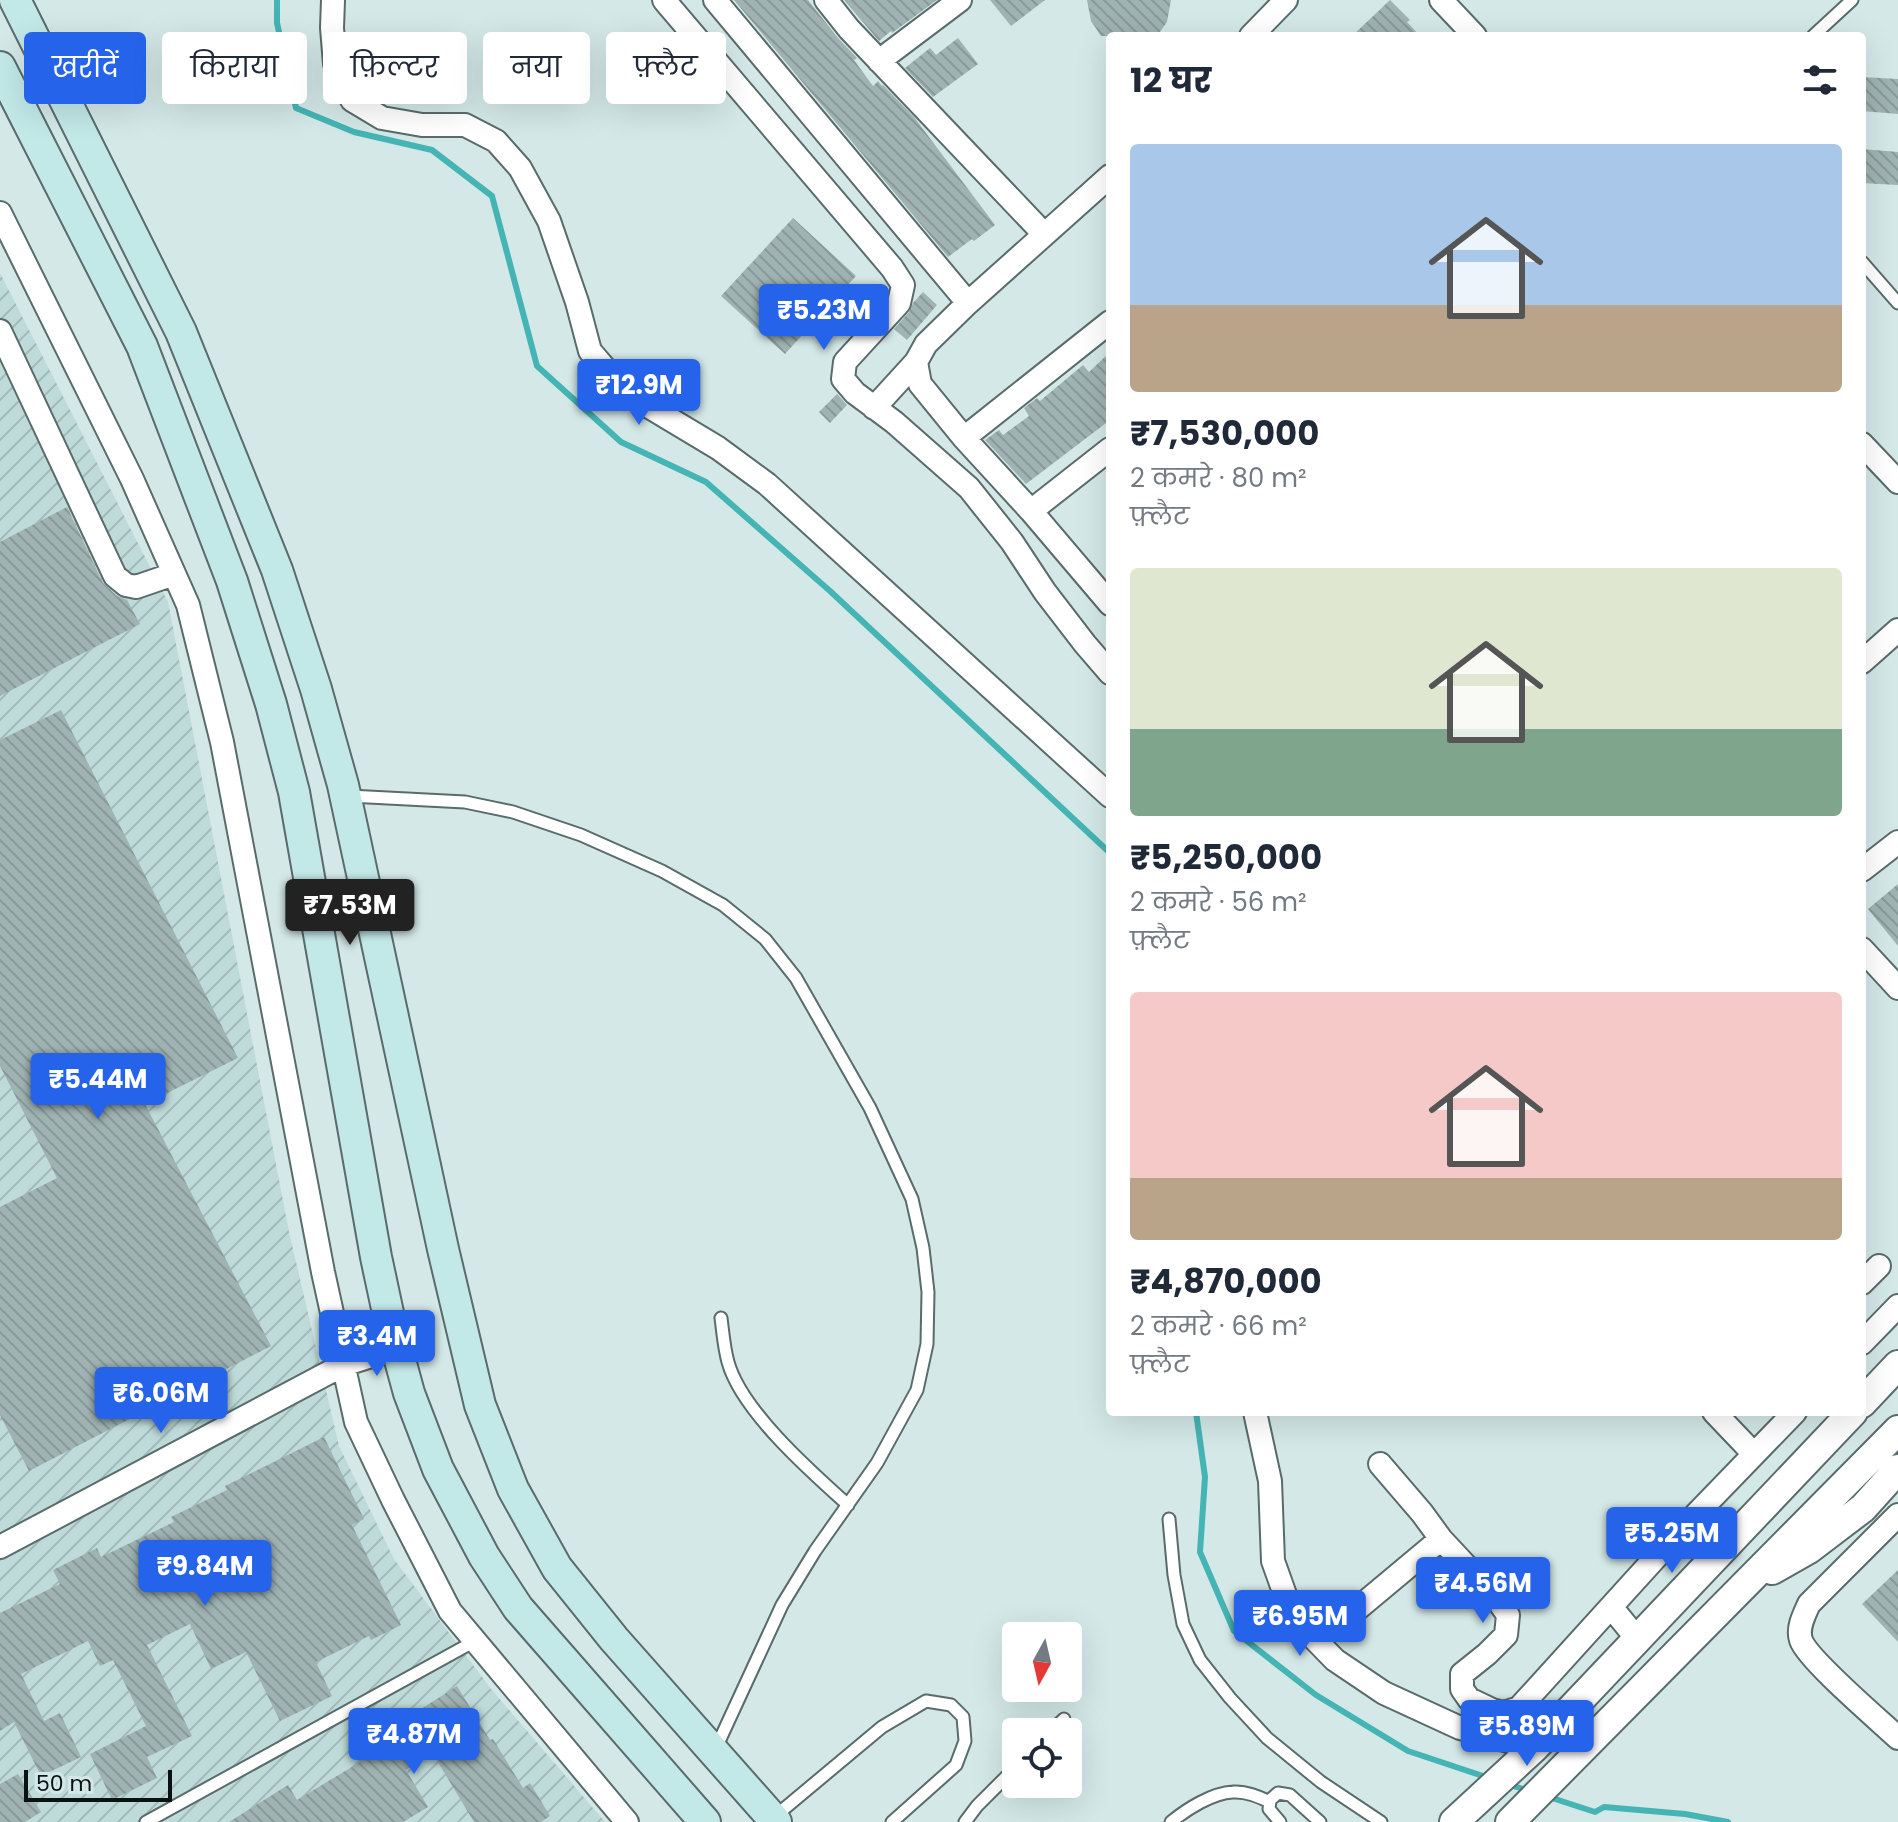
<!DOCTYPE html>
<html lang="hi">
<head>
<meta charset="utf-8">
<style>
  body { margin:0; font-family:Poppins,"Noto Sans Devanagari",sans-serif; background:#f6f6f7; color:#1f2937; height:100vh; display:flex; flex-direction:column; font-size:30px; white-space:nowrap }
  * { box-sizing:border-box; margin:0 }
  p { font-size:26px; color:#747a83 }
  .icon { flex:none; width:44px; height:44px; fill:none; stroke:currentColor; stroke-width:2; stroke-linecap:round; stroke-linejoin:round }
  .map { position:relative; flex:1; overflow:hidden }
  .side { position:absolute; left:1106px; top:32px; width:760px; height:1384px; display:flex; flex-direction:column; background:#fff; border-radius:8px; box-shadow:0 8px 32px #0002 }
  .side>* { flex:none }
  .banner { position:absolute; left:24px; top:32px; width:760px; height:72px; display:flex; gap:16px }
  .needle { width:52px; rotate:188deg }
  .controls { position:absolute; left:1002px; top:1622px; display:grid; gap:16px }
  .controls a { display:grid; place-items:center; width:80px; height:80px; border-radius:8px; background:#fff; box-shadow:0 8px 32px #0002; font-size:40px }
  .scale { position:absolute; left:24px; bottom:20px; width:148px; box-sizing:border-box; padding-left:8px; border:4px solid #0b1212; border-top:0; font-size:22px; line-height:28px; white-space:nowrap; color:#0b1212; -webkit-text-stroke:6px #d3e8e7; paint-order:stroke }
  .price { position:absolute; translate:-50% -68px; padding:0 18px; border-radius:8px; background:#2563eb; color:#fff; font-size:26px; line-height:52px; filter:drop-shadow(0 2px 4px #0008) }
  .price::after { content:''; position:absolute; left:50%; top:48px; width:24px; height:18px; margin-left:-12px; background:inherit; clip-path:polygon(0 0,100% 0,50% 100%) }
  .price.current { background:#222; color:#fff }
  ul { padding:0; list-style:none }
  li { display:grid; align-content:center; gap:16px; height:424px; padding:0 24px }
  li span { display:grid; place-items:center; height:248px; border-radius:8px; color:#555 }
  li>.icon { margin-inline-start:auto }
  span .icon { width:144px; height:144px; fill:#fffc; stroke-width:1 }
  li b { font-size:34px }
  h2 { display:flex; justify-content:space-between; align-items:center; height:96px; padding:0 24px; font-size:34px }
  .pill { padding:0 28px; border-radius:8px; background:#fff; box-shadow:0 8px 32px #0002; font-size:28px; line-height:72px }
  .pill.current { background:#2563eb; color:#fff }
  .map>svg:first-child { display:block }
  .industrial { fill:url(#industrial-furrows) }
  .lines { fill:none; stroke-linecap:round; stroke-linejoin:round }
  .stream { stroke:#45b4b4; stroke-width:6 }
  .building { fill:url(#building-back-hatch) }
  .service-casing { stroke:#596b6b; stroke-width:15 }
  .minor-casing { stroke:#596b6b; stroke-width:26 }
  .tertiary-casing { stroke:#596b6b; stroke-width:32 }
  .secondary-casing { stroke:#596b6b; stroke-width:34 }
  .service { stroke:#fff; stroke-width:11 }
  .minor { stroke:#fff; stroke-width:22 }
  .tertiary { stroke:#fff; stroke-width:28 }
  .secondary { stroke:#c2e8e8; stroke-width:30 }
</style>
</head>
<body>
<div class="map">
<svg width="1898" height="1822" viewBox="0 0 1898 1822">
  <defs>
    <pattern id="industrial-furrows" width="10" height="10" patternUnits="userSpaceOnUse" patternTransform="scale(2)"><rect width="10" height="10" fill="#bedbda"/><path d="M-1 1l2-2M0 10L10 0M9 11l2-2" fill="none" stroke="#a2bbba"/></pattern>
    <pattern id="building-back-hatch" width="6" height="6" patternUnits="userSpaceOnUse" patternTransform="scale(2)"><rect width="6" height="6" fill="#9fb3b2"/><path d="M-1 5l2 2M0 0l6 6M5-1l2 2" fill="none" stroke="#889998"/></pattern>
  </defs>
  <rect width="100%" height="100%" fill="#d3e8e7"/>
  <!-- industrial -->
  <path class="industrial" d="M0,273L168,602L289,1232L339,1446L394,1559L491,1689L605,1822H0Z"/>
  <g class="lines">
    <!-- stream -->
    <path class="stream" d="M277,0V23L296,108L354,132L432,150L492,196L537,366L621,442L706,482L830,591L1110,853
      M1196,1412L1205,1477L1200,1552L1234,1631L1316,1695L1408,1751L1489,1778
      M1507,1784L1530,1791
      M1549,1797L1595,1812L1604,1807L1685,1814L1728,1822"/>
  </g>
  <!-- building -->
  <path class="building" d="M734,0H808L838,38L857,58L854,60L873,86L878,81L882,86L883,85L914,117L995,225L974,241L972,239L948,257Z
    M844,0H937L892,33L891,31L879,41Z
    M990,0H1045L1011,26Z
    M1087,0H1171L1167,22L1157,36H1101L1091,21Z
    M1390,0L1410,20L1407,22L1420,36H1352Z
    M958,38L978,64L933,97L905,68L930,48L936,55Z
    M1862,77L1898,79V114L1862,111Z
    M1862,149L1898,152V185L1862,183Z
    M793,218L856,276L785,354L721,296Z
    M923,292L937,305L907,340L894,329L909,312L913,303Z
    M1110,352V420L1026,484L985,440L999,430L1003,435L1029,416L1024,408L1037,398L1040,401L1083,365L1089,372Z
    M837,394L847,405L830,423L819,412Z
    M67,507L103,583L117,596L127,600L140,624L0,696V542Z
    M61,710L238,1058L145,1104L271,1346L29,1471L0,1415V1207L57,1178L0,1066V740Z
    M1898,884V946L1868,909Z
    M324,1437L364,1519L352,1525L401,1625L371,1640L369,1636L316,1662L332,1696L280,1721L246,1652L211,1669L190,1624L147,1645L192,1736L147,1757L157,1778L112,1800L90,1754L146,1726L113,1660L100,1666L88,1641L21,1674L44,1721L60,1713L81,1757L41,1776L14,1722L0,1731V1613L60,1584L53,1570L97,1548L101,1557L174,1522L171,1517L227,1490L225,1486Z
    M1898,1570V1642L1862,1604Z
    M457,1686L490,1740L493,1739L523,1788L530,1783L550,1816L541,1822H474L433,1754L406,1770L428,1807L403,1822H229L288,1785L297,1800L360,1762L354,1752Z
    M18,1774L41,1812L25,1822H0V1784Z"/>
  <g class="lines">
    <!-- service casing -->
    <g class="service-casing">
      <path id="service" d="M1813,36L1852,0
        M1862,262L1898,303
        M349,796L465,802L513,812L581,835L662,871L723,905L765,939L796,978L870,1108L912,1199L923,1248L928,1292L927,1344L917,1390L877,1463L815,1551L782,1605L716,1748
        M721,1318C723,1333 724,1348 728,1362C741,1410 810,1471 848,1505
        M1169,1519L1174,1575L1183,1624L1200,1660L1230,1698L1267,1738L1321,1782L1381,1822
        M1050,1732L1064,1719
        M773,1818L882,1727L926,1701L951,1705L963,1717L965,1741L956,1765L892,1822
        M146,1822L475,1641
        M965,1822L977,1806L1016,1767
        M1171,1822C1187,1809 1212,1793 1233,1792C1246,1791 1259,1797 1270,1802
        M1280,1822L1269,1809L1270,1800L1278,1793L1290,1795L1320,1822"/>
    </g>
    <!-- minor casing -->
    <g class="minor-casing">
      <path id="minor" d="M333,0L332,28L335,64L352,100L382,118L422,125H465L496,141L520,168L549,221L577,302L590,351L614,379L638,400L718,448L767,484L1110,796
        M664,0L892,268L903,285L899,303L845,362L843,379L855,393L894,422L969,488L1012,542L1045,592L1085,644L1110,673
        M715,0L968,303
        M826,0L849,29L1044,234
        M1441,0L1475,36
        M1251,36L1286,0
        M879,61L960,0
        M0,213L132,479L188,605L222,742L323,1272L356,1422L393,1500L450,1611L627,1822
        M0,331L115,576L126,585L136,587L174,574
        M916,362L920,384L964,438L1031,511L1110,604
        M874,408L916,362L926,344L968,303L1110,176
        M964,438L1110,322
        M1862,444L1898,482
        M1031,511L1110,449
        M1862,662L1898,630
        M1862,870L1898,842
        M1862,949L1898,988
        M1862,1283L1879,1266
        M1862,1343L1898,1306
        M1255,1412L1270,1481L1273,1561L1293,1617L1335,1660L1384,1693L1460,1728L1534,1748
        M1714,1412L1754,1454
        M1380,1464L1422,1513L1441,1539L1496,1598L1508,1615L1506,1635L1487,1654L1462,1674V1689L1469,1699L1492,1710L1504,1713L1519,1708L1677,1534L1795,1412
        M1898,1515L1809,1604C1804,1615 1797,1628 1801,1640C1807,1659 1880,1721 1898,1738
        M0,1547L343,1365L396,1348
        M1612,1608L1638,1640
        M1344,1620L1441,1539"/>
    </g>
    <!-- tertiary casing -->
    <g class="tertiary-casing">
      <path id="tertiary" d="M1862,1403L1898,1365
        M1772,1570L1809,1549L1863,1508L1898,1469
        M1454,1822L1534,1748L1853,1412
        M1510,1822L1898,1430"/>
    </g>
    <!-- secondary casing -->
    <g class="secondary-casing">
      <path id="secondary" d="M15,0L181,332L277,570L316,689L343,785L443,1249L480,1405L513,1489L557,1568L614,1639L776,1822
        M0,67L142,346L232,581L271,704L294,792L376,1257L391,1327L409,1393L438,1469L484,1556L518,1608L705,1822"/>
    </g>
    <!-- service -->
    <use href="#service" class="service"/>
    <!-- minor -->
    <use href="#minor" class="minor"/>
    <!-- tertiary -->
    <use href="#tertiary" class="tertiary"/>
    <!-- secondary -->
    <use href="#secondary" class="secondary"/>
  </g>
</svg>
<div class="controls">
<a><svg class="needle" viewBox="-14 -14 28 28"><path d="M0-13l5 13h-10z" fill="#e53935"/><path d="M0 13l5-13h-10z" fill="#747a83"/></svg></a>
<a><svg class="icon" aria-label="locate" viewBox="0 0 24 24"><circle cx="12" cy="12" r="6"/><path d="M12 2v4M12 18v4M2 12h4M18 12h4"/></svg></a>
</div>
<div class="scale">50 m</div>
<b class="price" style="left:824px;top:352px">₹5.23M</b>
<b class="price" style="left:639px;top:427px">₹12.9M</b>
<b class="price current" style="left:350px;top:947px">₹7.53M</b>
<b class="price" style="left:98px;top:1121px">₹5.44M</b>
<b class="price" style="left:377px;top:1378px">₹3.4M</b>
<b class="price" style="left:161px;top:1435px">₹6.06M</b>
<b class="price" style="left:1672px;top:1575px">₹5.25M</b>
<b class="price" style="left:205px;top:1608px">₹9.84M</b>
<b class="price" style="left:1483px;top:1625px">₹4.56M</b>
<b class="price" style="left:1300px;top:1658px">₹6.95M</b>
<b class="price" style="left:1527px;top:1768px">₹5.89M</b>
<b class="price" style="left:414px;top:1776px">₹4.87M</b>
<div class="banner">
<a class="pill current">खरीदें</a>
<a class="pill">किराया</a>
<a class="pill">फ़िल्टर</a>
<a class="pill">नया</a>
<a class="pill">फ़्लैट</a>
</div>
<section class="side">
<h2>12 घर<svg class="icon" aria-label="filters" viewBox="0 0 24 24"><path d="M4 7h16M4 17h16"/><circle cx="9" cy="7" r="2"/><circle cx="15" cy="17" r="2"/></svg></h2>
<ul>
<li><span style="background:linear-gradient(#a9c7e8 65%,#b9a48a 0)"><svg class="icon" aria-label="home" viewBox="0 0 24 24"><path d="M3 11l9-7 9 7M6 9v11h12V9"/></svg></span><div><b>₹7,530,000</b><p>2 कमरे · 80 m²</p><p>फ़्लैट</p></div></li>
<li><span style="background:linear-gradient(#dfe7d0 65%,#7fa58c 0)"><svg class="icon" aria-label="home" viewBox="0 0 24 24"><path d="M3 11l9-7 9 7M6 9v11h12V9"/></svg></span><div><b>₹5,250,000</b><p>2 कमरे · 56 m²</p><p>फ़्लैट</p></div></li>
<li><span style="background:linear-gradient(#f6c9c9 75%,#b9a48a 0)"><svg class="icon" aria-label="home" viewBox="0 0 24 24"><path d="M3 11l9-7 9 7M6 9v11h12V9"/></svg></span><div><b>₹4,870,000</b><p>2 कमरे · 66 m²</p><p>फ़्लैट</p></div></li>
</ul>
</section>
</div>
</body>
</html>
